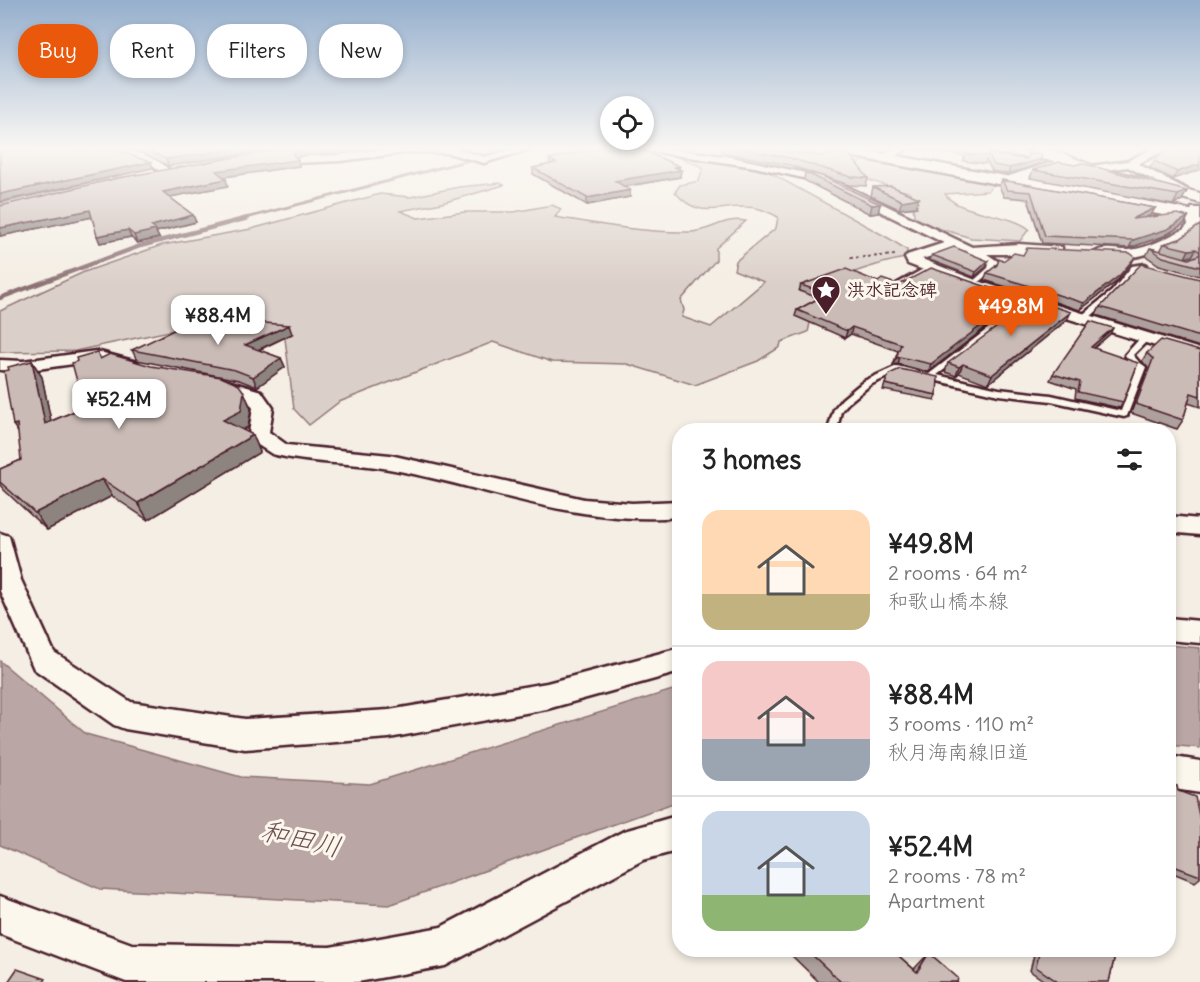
<!DOCTYPE html>
<html lang="en">
<head>
<meta charset="utf-8">
<style>
  body { margin:0; font-family:Delius,"Klee One",sans-serif; background:#f2f2f2; color:#222; height:100vh; display:flex; flex-direction:column; font-size:22px; white-space:nowrap }
  * { box-sizing:border-box; margin:0 }
  p { font-size:20px; color:#767676 }
  .icon { flex:none; width:33px; height:33px; fill:none; stroke:currentColor; stroke-width:2; stroke-linecap:round; stroke-linejoin:round }
  .map { position:relative; flex:1; overflow:hidden }
  .panel { position:absolute; left:672px; top:423px; width:504px; height:534px; display:flex; flex-direction:column; background:#fff; border-radius:24px; box-shadow:0 3px 9px #0003 }
  .panel>* { flex:none }
  .guide { position:absolute; left:18px; top:24px; width:564px; height:54px; display:flex; gap:12px }
  .fabs { position:absolute; left:600px; top:96px; display:grid; gap:12px }
  .fabs a { display:grid; place-items:center; width:54px; height:54px; border-radius:50%; background:#fff; box-shadow:0 3px 9px #0003; font-size:30px }
  .price { position:absolute; translate:-50% -51px; padding:0 14px; border-radius:12px; background:#fff; color:#222; font-size:20px; line-height:39px; filter:drop-shadow(0 2px 3px #0008) }
  .price::after { content:''; position:absolute; left:50%; top:36px; width:18px; height:14px; margin-left:-9px; background:inherit; clip-path:polygon(0 0,100% 0,50% 100%) }
  .price.selected { background:#ea580c; color:#fff }
  ul { padding:0; list-style:none }
  li { display:flex; align-items:center; gap:18px; height:150px; padding:0 30px }
  li+li { border-top:2px solid #e0e0e0 }
  li span { display:grid; place-items:center; flex:none; width:168px; height:120px; border-radius:18px; color:#555 }
  li>.icon { margin-inline-start:auto }
  span .icon { width:72px; height:72px; fill:#fffc; stroke-width:1 }
  li b { font-size:26px }
  h2 { display:flex; justify-content:space-between; align-items:center; height:72px; padding:0 30px; font-size:26px }
  .chip { padding:0 21px; border-radius:24px; background:#fff; box-shadow:0 3px 9px #0003; font-size:21px; line-height:54px }
  .chip.selected { background:#ea580c; color:#fff }
  .map>svg:first-child { display:block }
  .green { fill:#dbd0c9; stroke:#92787a; stroke-width:1.5 }
  .water { fill:#baa7a5; stroke:#8d7174; stroke-width:1.5 }
  .lines { fill:none; stroke-linecap:round; stroke-linejoin:round }
  .stream-far1 { stroke:#8d7174; stroke-width:3 }
  .stream { stroke:#8d7174; stroke-width:4.5 }
  .service-casing { stroke:#4a1f2b; stroke-width:5 }
  .minor-casing { stroke:#4a1f2b; stroke-width:5 }
  .secondary-casing { stroke:#4a1f2b; stroke-width:4 }
  .primary-casing { stroke:#4a1f2b; stroke-width:5 }
  .path { stroke:#4a1f2b; stroke-width:2; stroke-dasharray:3 3; stroke-linecap:butt }
  .service { fill:#fbf7ec; fill-rule:evenodd }
  .minor { fill:#fbf7ec; fill-rule:evenodd }
  .secondary { fill:#fbf7ec; fill-rule:evenodd }
  .primary { fill:#fbf7ec; fill-rule:evenodd }
  .wall { fill:#aea19d; stroke:#4a1f2b; stroke-width:1.5 }
  .shaded-wall { fill:#8d837f; stroke:#4a1f2b; stroke-width:1.5 }
  .building { fill:#cabbb6; stroke:#4a1f2b; stroke-width:1.5 }
  .labels { text-anchor:middle; stroke-width:6; stroke-linejoin:round; paint-order:stroke }
  .far-poi-label { font-size:18px; font-weight:bold; fill:#4a1f2b; stroke:#fbf7ec; text-anchor:start }
  .near-water-label { font-size:27px; font-style:italic; fill:#714f56; stroke:#fbf7ec }
</style>
</head>
<body>
<div class="map">
<svg width="1200" height="982" viewBox="0 0 1200 982">
  <rect width="100%" height="100%" fill="#f4eee4"/>
  <filter id="ink" filterUnits="userSpaceOnUse"><feTurbulence type="fractalNoise" baseFrequency=".0167" numOctaves="2"/><feDisplacementMap in="SourceGraphic" scale="12" xChannelSelector="R" yChannelSelector="G"/><feConvolveMatrix kernelMatrix="1 2 1 2 8 2 1 2 1" color-interpolation-filters="sRGB"/></filter>
  <g filter="url(#ink)">
    <!-- green -->
    <path class="green" d="M684,156L767,171L890,239L907,250V258C890,260 829,277 820,291C813,301 811,320 808,332L781,342L780,347L758,361L695,385L627,364L552,362L493,342L339,402L309,425L294,409L284,331L188,327L75,351L0,352V311L84,272L162,245L251,229L380,194L410,197L459,187L500,183L504,185L442,203L400,211L418,218L465,212H514L552,205L561,209L555,217C600,224 643,233 688,232C712,232 721,217 746,221L716,248V260L681,300L684,310L682,317L711,327L764,282L734,270L736,261L776,228L778,217C769,212 757,207 746,207C716,206 699,220 675,192L680,185L699,181L703,167L677,157Z
      M866,159L994,183L988,191L945,194C959,215 1008,212 1029,229L1020,241L971,238L915,221L911,193L865,179L849,167Z"/>
    <!-- water -->
    <path class="water" d="M1169,645L1200,648V748L1169,745Z
      M0,661L86,734L241,777L370,784L679,688V801L389,905L100,889L0,845Z"/>
    <g class="lines">
      <!-- stream-far1 -->
      <path class="stream-far1" d="M214,158H242
        M0,203L106,178
        M242,219L516,148"/>
      <!-- stream -->
      <path class="stream" d="M0,298L140,246L248,218"/>
      <!-- service casing -->
      <g class="service-casing">
        <path id="service" d="M990,261L995,262L993,270L975,285H971V283L988,268Z
          M1145,264L1147,265V267L1136,269L1116,293L1087,320H1081V316L1112,291L1132,266Z
          M927,267L932,268L896,288L891,287Z
          M1020,298L1027,300L996,331L937,375L999,389L1051,395L1121,411L1137,368L1133,366L1125,355L1143,335H1149V339L1133,355L1139,362L1146,367L1127,416L1124,417L1051,401L999,395L898,372L870,385L848,403L841,411L837,430H828L834,409L842,399L864,381L897,366L929,374L990,327Z"/>
      </g>
      <!-- minor casing -->
      <g class="minor-casing">
        <path id="minor" d="M102,148C124,148 156,154 170,171L161,173L154,166Z
          M394,148H454L484,157L517,148H534L484,163L448,153L412,152L340,161L268,164L263,161L268,158L340,155Z
          M631,148H665L731,157L829,178L972,247L1019,244L1062,247V253L1057,254H987L999,262L992,266L955,249L922,259L978,281L1200,349V360L968,287L908,264L905,258L907,255L944,243L821,182L755,167Z
          M895,148H908L894,157H886V153Z
          M962,148H995L1062,156L1067,159L1062,162V166L1013,181L1009,180V176L1056,161Z
          M1153,148H1177L1159,153L1138,164L1196,194V198H1188L1128,167L1090,172L1085,169L1090,166L1128,161Z
          M1192,208H1200V228C1185,245 1113,271 1094,253C1103,245 1119,251 1130,250C1149,248 1167,237 1183,230L1188,225L1187,221Z
          M96,351L137,362L140,366L131,371L95,361L23,371L0,370V360L23,361Z
          M214,377L261,391L273,408L269,432L287,445L390,455L584,499L632,503L680,501V517C575,526 489,487 389,469C350,462 310,464 272,454L258,445L249,433L253,408L247,399L207,387L205,383Z
          M1168,516L1200,519V535L1168,532Z
          M0,533L9,536L21,580L54,652L131,702L245,719L389,710L547,683L680,648V672L547,709L389,738L245,749L125,729L114,725L34,669L0,591Z
          M1168,618L1200,621V643L1168,640Z
          M1168,756L1200,761V793L1168,788Z
          M680,815V850L643,860L445,966L358,982H126L0,934V896L132,944L330,947L441,927L624,831Z"/>
      </g>
      <!-- secondary casing -->
      <g class="secondary-casing">
        <path id="secondary" d="M1028,148H1048L1095,166L1200,193V203L1085,172Z"/>
      </g>
      <!-- primary casing -->
      <g class="primary-casing">
        <path id="primary" d="M822,148H854L1016,178L1023,175L1132,194L1138,195L1140,200L1200,212V222L1110,205L1104,204L1102,199L1052,190L1045,193L829,152Z"/>
      </g>
      <!-- path -->
      <path class="path" d="M850,258L896,255"/>
      <!-- service -->
      <use href="#service" class="service"/>
      <!-- minor -->
      <use href="#minor" class="minor"/>
      <!-- secondary -->
      <use href="#secondary" class="secondary"/>
      <!-- primary -->
      <use href="#primary" class="primary"/>
    </g>
    <!-- wall -->
    <path class="wall" d="M121,148H280L169,166L138,151Z
      M595,148H637L679,166L680,177L624,187L630,190V197L587,205L533,174V168L550,164L549,159L598,149Z
      M722,148H754L868,178L866,186L849,185L789,165L722,152Z
      M909,148H989L988,154L1026,159L1028,154L1039,164L1008,174L992,171L986,160L985,164L963,161L965,156Z
      M1169,148H1200L1173,179L1150,168L1154,161Z
      M301,156L297,158L299,166L223,177L228,186L170,197L196,222L156,232L159,238L137,243L131,237L100,243L92,217L0,236V206Z
      M1033,170L1187,191L1182,200L1173,205L1030,178Z
      M805,172L880,204L878,213L870,214L804,180Z
      M1002,180L1155,208L1151,215L1146,217H1188L1184,224L1164,236L1129,248L1042,243L1028,199L1004,197L999,186Z
      M873,187L916,207L899,209L871,196Z
      M1200,225V276L1159,265L1146,256L1150,248L1160,251L1164,244L1180,239Z
      M932,255L986,267L974,277L930,260Z
      M1023,255L1135,257L1131,264L1116,282L1080,310L984,280L987,273L1003,261Z
      M1200,279V347L1096,315L1100,307Z
      M878,282L899,285L1012,303L989,325L928,372L898,364L893,365L898,351L851,334L845,338L795,316L797,310L819,298L799,291L801,285Z
      M1067,320L988,384L959,373L956,376L945,372L948,363Z
      M252,322L292,334L259,350L281,358L285,367L257,387L239,380L137,360L132,350L197,329L217,328Z
      M1110,334L1094,348L1123,402L1120,408L1075,398L1076,389L1050,380L1053,374Z
      M1200,351V407L1188,403L1183,420L1177,429L1131,413L1148,368L1142,361L1147,353Z
      M97,352L101,359L244,392L251,409L248,427L243,430L253,435L260,452L148,520L112,496L47,530L4,490L0,485V469L21,460L32,361L42,377L51,421L84,407L77,361Z
      M885,384L937,395L935,400L883,390Z
      M1168,784L1178,791L1200,820V878L1195,882L1168,871Z
      M786,950H892L914,969L929,953L957,982H819Z
      M1035,950H1116L1109,982H1046L1030,971Z"/>
    <!-- shaded-wall -->
    <path class="shaded-wall" d="M240,148H280L169,166L166,159Z
      M315,148H376L301,156L294,160H298L299,166L218,178L216,171L299,150Z
      M1041,159L1039,164L1008,174L1010,168Z
      M151,162L153,168L0,202V194Z
      M1200,164V170L1173,179L1177,172Z
      M679,166L678,171L681,170L680,177L615,188V181Z
      M226,179L228,186L165,198L163,192Z
      M630,190V197L587,205V198Z
      M1187,191L1182,200L1173,205L1178,195Z
      M919,198L916,207L899,209L902,201Z
      M880,204L878,213L870,214L872,205Z
      M1155,208L1151,215L1128,226L1132,219Z
      M90,210L93,217L0,236V228Z
      M193,215L196,222L156,232L159,238L137,243L134,235L151,226Z
      M1188,217L1184,224L1164,236L1129,248L1133,240Z
      M128,230L131,237L100,243L97,236Z
      M1196,249L1192,256L1185,258L1189,250Z
      M1135,257L1131,264L1116,282L1080,310L1084,303Z
      M988,261L986,267L974,277L976,272Z
      M1014,296L1012,303L989,325L928,372L931,364Z
      M1071,312L1067,320L988,384L992,375Z
      M289,325L292,334L249,354L245,345Z
      M852,327L851,334L845,338L847,331Z
      M1113,328L1110,334L1088,353L1091,347Z
      M900,357L898,364L893,365L896,358Z
      M281,358L285,367L257,387L253,377Z
      M32,361L42,377L55,441L45,424Z
      M963,364L959,373L956,376L959,367Z
      M244,392L251,409L248,427L230,436L223,420Z
      M17,424L24,441L13,425Z
      M253,435L260,452L148,520L138,503Z
      M102,479L112,496L47,530L35,513Z"/>
    <!-- building -->
    <path class="building" d="M0,148H110L151,162L0,194Z
      M143,148H240L166,159Z
      M288,148H315L299,150L292,154L298,160L216,171L226,179L163,192L193,215L151,226L156,230L134,235L128,230L97,236L90,210L0,228V206L118,178Z
      M600,148H637L679,166L674,167L681,170L615,181L630,190L587,198L533,168L556,163L549,159Z
      M737,148H754L824,156L839,149L846,150L868,178L851,177L790,158Z
      M966,148H989L987,156L966,154L968,148Z
      M1169,148L1200,149V164L1177,172L1154,161Z
      M988,154L1027,159L1028,154L1042,155L1041,159L1010,168L994,165Z
      M1059,162L1075,165L1081,163L1187,191L1178,195L1033,170Z
      M805,172L822,176L880,204L872,205Z
      M1002,180L1155,208L1132,219L1178,214L1188,217L1168,229L1133,240L1045,236L1031,192L1007,190Z
      M891,186L919,198L902,201L873,187Z
      M1200,225V252L1196,249L1189,250L1164,244L1180,239Z
      M954,247L988,261L976,272L932,255Z
      M1027,248L1130,253L1135,257L1120,275L1084,303L987,273L997,265L999,259L1003,261L1014,253L1023,255Z
      M1150,248L1189,259L1199,255L1200,253V267L1163,257Z
      M1141,264L1200,279V337L1100,307Z
      M931,268L1014,296L991,318L931,364L900,357L896,358L901,344L852,327L847,331L797,310L827,294L801,285L846,269L878,282L882,279L899,285Z
      M1027,298L1071,312L992,375L963,364L959,367L948,363L1001,324Z
      M243,318L252,322L289,325L245,345L281,358L253,377L235,370L132,350L182,326L197,329L202,325L217,328Z
      M1090,321L1113,328L1091,347L1138,363L1123,402L1078,392L1080,382L1053,374Z
      M1161,340L1200,351V396L1191,393L1183,420L1136,404L1153,359L1147,353Z
      M97,352L100,359L110,354L151,366L221,377L239,385L244,392L241,411L223,420L253,435L138,503L102,479L35,513L0,482V469L21,460L17,424L13,425L4,371L9,370L8,367L32,361L45,424L84,407L72,363L77,361L76,358Z
      M900,369L938,377L937,395L885,384L889,374Z
      M1168,784L1177,786L1178,791L1195,797L1200,820V876L1168,864Z
      M807,950H892L917,972L929,953L958,978L957,982H841Z
      M1040,950H1116L1109,982H1058L1036,967Z
      M17,969L46,979L44,982H8Z"/>
  </g>
  <!-- sky -->
  <linearGradient id="sky" x2="0" y2="1"><stop stop-color="#95afcd"/><stop offset="0.52" stop-color="#faf7f3"/><stop offset="1" stop-color="#faf7f3" stop-opacity="0"/></linearGradient>
  <rect width="1200" height="286" fill="url(#sky)"/>
  <!-- icons -->
  <defs>
    <g id="sight-pin" transform="scale(1.5)"><path d="M0 17L-7.5 6A9.5 9.5 0 1 1 7.5 6Z" fill="#4a1f2b" stroke="#fbf7ec"/><path d="M0-6L1.8-2.2L6-1.7L2.9 1.2L3.7 5.4L0 3.3L-3.7 5.4L-2.9 1.2L-6-1.7L-1.8-2.2Z" fill="#fff"/></g>
  </defs>
  <g fill-rule="evenodd">
    <use href="#sight-pin" x="826" y="290"/>
  </g>
  <g class="labels">
    <!-- far-poi labels -->
    <g class="far-poi-label">
      <text x="847" y="296">洪水記念碑</text>
    </g>
    <!-- near-water labels -->
    <g class="near-water-label">
      <text transform="translate(301 839) rotate(13)" y="9">和田川</text>
    </g>
  </g>
</svg>
<div class="fabs">
<a><svg class="icon" aria-label="locate" viewBox="0 0 24 24"><circle cx="12" cy="12" r="6"/><path d="M12 2v4M12 18v4M2 12h4M18 12h4"/></svg></a>
</div>
<b class="price selected" style="left:1011px;top:337px">¥49.8M</b>
<b class="price" style="left:218px;top:346px">¥88.4M</b>
<b class="price" style="left:119px;top:430px">¥52.4M</b>
<div class="guide">
<a class="chip selected">Buy</a>
<a class="chip">Rent</a>
<a class="chip">Filters</a>
<a class="chip">New</a>
</div>
<section class="panel">
<h2>3 homes<svg class="icon" aria-label="filters" viewBox="0 0 24 24"><path d="M4 7h16M4 17h16"/><circle cx="9" cy="7" r="2"/><circle cx="15" cy="17" r="2"/></svg></h2>
<ul>
<li><span style="background:linear-gradient(#ffd9b3 70%,#c2b280 0)"><svg class="icon" aria-label="home" viewBox="0 0 24 24"><path d="M3 11l9-7 9 7M6 9v11h12V9"/></svg></span><div><b>¥49.8M</b><p>2 rooms · 64 m²</p><p>和歌山橋本線</p></div></li>
<li><span style="background:linear-gradient(#f6c9c9 65%,#9aa5b1 0)"><svg class="icon" aria-label="home" viewBox="0 0 24 24"><path d="M3 11l9-7 9 7M6 9v11h12V9"/></svg></span><div><b>¥88.4M</b><p>3 rooms · 110 m²</p><p>秋月海南線旧道</p></div></li>
<li><span style="background:linear-gradient(#c9d6e8 70%,#8fb573 0)"><svg class="icon" aria-label="home" viewBox="0 0 24 24"><path d="M3 11l9-7 9 7M6 9v11h12V9"/></svg></span><div><b>¥52.4M</b><p>2 rooms · 78 m²</p><p>Apartment</p></div></li>
</ul>
</section>
</div>
</body>
</html>
